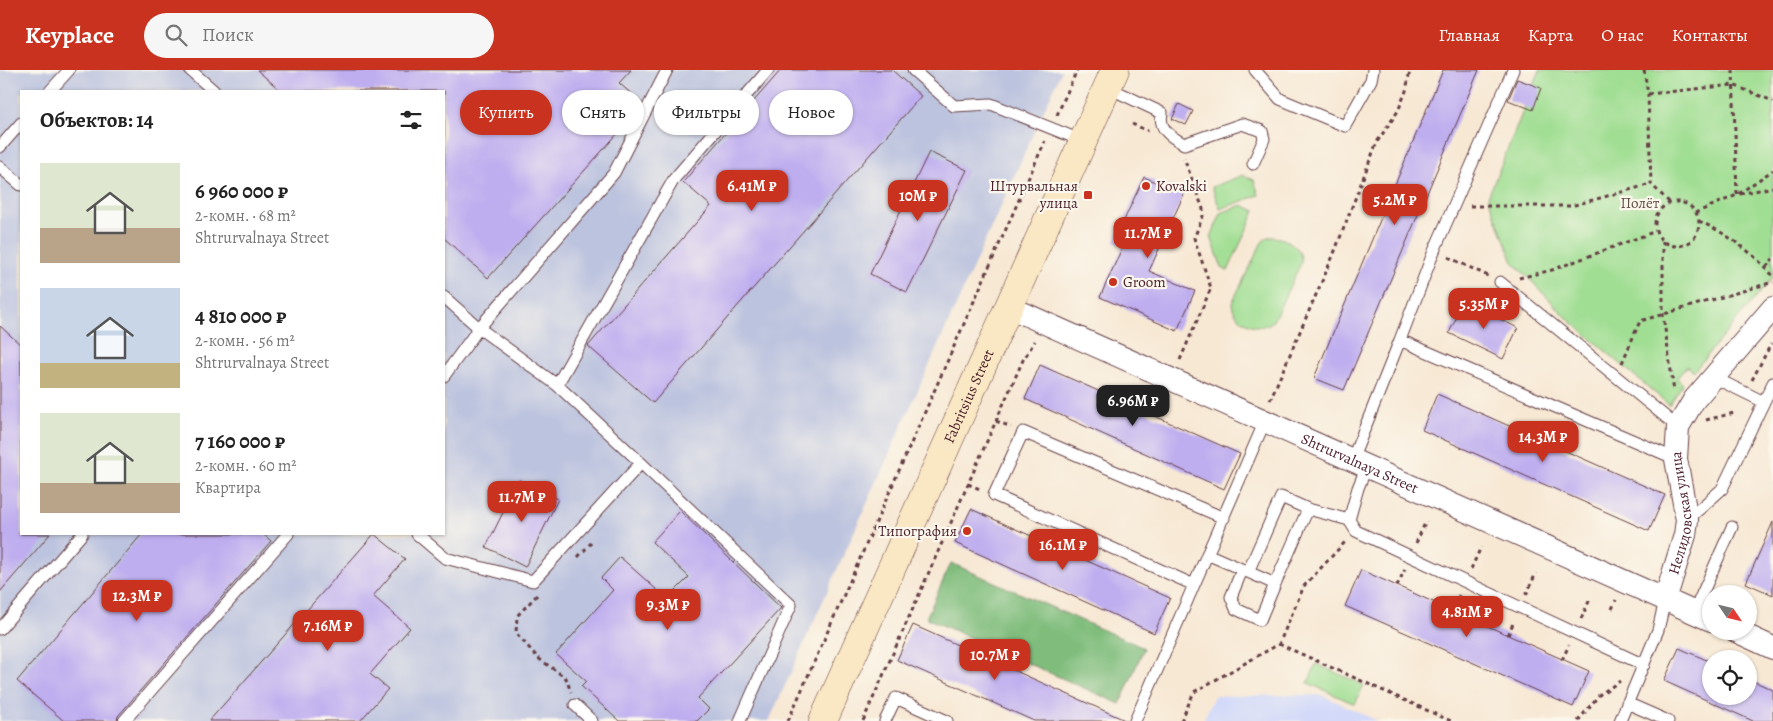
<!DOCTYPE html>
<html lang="ru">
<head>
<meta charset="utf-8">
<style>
  body { margin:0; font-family:Alegreya,serif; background:#f6f6f6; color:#222; height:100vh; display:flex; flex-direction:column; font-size:19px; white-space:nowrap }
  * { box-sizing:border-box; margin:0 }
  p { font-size:16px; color:#767676 }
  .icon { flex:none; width:28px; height:28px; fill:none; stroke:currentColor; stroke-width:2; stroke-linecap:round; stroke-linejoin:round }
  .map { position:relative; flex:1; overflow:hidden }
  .sheet { position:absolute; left:20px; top:20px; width:425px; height:445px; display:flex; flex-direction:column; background:#fff; border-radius:0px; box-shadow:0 1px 4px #0004 }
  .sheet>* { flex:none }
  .guide { position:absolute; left:460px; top:20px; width:475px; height:45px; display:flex; gap:10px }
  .needle { width:32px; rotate:125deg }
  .tools { position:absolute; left:1702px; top:515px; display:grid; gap:10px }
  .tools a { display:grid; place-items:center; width:55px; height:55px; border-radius:50%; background:#fff; box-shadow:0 1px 4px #0004; font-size:25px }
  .price { position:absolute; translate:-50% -42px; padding:0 11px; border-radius:10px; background:#c8321e; color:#fff; font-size:16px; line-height:32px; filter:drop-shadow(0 1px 2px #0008) }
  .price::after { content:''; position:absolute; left:50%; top:30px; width:15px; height:11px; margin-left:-8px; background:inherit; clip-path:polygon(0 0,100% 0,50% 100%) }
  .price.on { background:#222; color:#fff }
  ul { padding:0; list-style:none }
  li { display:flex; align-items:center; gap:15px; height:125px; padding:0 20px }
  li span { display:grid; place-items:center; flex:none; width:140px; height:100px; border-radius:0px; color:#555 }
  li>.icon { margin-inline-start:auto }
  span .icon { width:60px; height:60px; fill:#fffc; stroke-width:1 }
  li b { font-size:21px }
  h2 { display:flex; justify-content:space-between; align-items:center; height:60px; padding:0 20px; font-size:21px }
  .pill { padding:0 18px; border-radius:22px; background:#fff; box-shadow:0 1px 4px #0004; font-size:18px; line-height:45px }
  .pill.on { background:#c8321e; color:#fff }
  header { display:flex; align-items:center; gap:30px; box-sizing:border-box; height:70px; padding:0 25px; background:#c8321e; color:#fff }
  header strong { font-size:24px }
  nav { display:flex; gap:28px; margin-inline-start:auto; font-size:18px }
  .search { width:350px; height:45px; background:#f6f6f6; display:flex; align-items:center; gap:12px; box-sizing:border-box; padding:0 18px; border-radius:28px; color:#767676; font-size:19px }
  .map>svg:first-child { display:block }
  .built { fill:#d2d9f9 }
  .industrial { fill:#bcc3de; fill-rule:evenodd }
  .green { fill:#a0de93; stroke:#757e5f }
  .forest { fill:#80bd7d; stroke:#656e54 }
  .building { fill:#beadef }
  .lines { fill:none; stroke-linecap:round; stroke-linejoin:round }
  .lane-casing { stroke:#643d44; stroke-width:13 }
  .street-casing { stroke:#643d44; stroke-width:24 }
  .secondary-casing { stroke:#643d44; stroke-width:29 }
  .path { stroke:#643d44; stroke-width:3; stroke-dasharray:4 4; stroke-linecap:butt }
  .lane { stroke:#fff; stroke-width:11 }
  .street { stroke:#fff; stroke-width:22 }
  .secondary { stroke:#fae7c3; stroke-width:28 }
  .poi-dot { fill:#c8321e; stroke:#fbf7ec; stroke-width:2 }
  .labels { text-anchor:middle; stroke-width:4.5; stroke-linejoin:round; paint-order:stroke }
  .poi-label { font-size:15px; fill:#4a1f2b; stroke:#fbf7ec; text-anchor:end }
  .park-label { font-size:15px; fill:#604f45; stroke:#fbf7ec }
  .street-label { font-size:15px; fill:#4a1f2b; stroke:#fbf7ec }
</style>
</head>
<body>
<header>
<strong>Keyplace</strong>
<div class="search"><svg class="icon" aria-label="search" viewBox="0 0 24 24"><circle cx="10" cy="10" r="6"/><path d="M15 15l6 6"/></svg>Поиск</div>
<nav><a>Главная</a><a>Карта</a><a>О нас</a><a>Контакты</a></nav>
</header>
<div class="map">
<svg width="1773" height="651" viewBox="0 0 1773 651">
  <rect width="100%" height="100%" fill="#fbf7ec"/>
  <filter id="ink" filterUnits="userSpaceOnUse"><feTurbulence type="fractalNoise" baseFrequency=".02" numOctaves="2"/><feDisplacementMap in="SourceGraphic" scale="10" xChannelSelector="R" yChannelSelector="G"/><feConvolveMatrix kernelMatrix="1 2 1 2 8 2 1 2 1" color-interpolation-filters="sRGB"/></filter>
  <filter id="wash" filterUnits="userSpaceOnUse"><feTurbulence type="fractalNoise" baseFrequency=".0096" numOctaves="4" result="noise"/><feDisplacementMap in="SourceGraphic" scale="20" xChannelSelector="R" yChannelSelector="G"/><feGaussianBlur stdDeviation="1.12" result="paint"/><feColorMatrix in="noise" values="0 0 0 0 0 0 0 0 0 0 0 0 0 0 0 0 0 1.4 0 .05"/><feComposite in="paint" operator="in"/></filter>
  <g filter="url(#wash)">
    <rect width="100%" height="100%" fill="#f7e8d4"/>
    <!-- built -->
    <path class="built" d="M1322,625L1377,651H1203L1214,626Z"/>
    <!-- industrial -->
    <path class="industrial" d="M0,0H1062L769,651H0ZM21,21H444V464H21Z"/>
    <!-- green -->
    <path class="green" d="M1540,0H1773V207L1694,301L1687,296L1677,308L1683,314L1669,335L1569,250L1513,192L1488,127Z
      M1243,105L1254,110L1259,125L1220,139L1212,117Z
      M1242,135L1255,141L1228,201L1222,198L1211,167L1221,143Z
      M1268,167C1284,166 1303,176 1301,193L1273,251C1259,264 1233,251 1232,233L1262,172Z
      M1316,594L1364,615L1355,634L1308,613Z"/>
    <!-- forest -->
    <path class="forest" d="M951,493L1144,578L1120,634L926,548Z"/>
    <g id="blocks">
      <!-- building -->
      <path class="building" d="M257,0H631L619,13L642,33L637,42L488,208L444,168V21H281Z
        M781,0H892L921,26L653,333L588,276L711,136L683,112Z
        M1443,0H1479L1344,320L1314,308Z
        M1517,9L1541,18L1533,40L1508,30Z
        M1179,34L1193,41L1186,55L1172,49Z
        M929,82L967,100L907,222L870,204Z
        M1144,107L1167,117L1168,114L1185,122L1149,201L1195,221L1177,261L1100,227L1123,176L1114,172Z
        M1464,232L1518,258L1503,289L1449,263Z
        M0,256L21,275V464H50L0,522Z
        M1040,295L1240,384L1224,419L1025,329Z
        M1437,324L1665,425L1649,461L1422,360Z
        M519,410L558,429L525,497L486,477Z
        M971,439L1170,528L1154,563L955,473Z
        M680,441L781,538L698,628L709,639L697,651H619L581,616L586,611L556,584L613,520L601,508L620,487L667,529L689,507L652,472Z
        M1773,452V525L1746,513Z
        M142,464H263L271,471L118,646L117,651H64L17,611Z
        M374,464L405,489L373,526L410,558L370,604L388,619L360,651H209Z
        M1361,500L1589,601L1573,637L1345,536Z
        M913,555L1127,651H1034L897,590Z
        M1679,578L1711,592V626H1749V609L1773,620V651H1753L1664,611Z"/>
    </g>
  </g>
  <g filter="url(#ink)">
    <use href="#blocks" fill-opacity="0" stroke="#643d44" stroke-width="1"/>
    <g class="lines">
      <!-- lane casing -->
      <g class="lane-casing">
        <path id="lane" d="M190,0L214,21
          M913,0L954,36L991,34L1083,71
          M1255,0L1280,29L1345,56L1371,10L1373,0
          M1107,17L1162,43C1158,59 1171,67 1184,74L1242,54L1262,61L1264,69L1253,94
          M50,21L69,0
          M0,77L21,53
          M0,97L21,115
          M1500,212L1678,357
          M444,227L479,258L444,306
          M1400,270L1434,181L1513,0
          M1713,307L1764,332
          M557,315L479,258L614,103L667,0
          M1352,390L1400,270L1676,389
          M641,393L557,315L674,109L768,0
          M1367,396L1358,418L1349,450L1356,461L1644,595
          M1687,450L1722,419L1773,313
          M417,464L445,488L533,511L641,393L791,535L740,651
          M1207,484L1248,502L1281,427L1308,439L1349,450
          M1242,500L1231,527L1236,539L1260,550L1275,514
          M1248,502L1275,514L1308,439
          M1194,515L994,425L1023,362L1224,448
          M1694,542L1732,457
          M0,559L82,464
          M1627,633L1668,651
          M575,635L592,651
          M124,651L288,464
          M885,651L896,628L947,651
          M1135,651L1265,351
          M1620,651L1658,560L1665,530"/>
      </g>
      <!-- street casing -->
      <g class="street-casing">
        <g id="street">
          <path id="s1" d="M1009,237L1711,550"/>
          <path id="s2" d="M1665,530L1685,465L1687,450L1676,389L1678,357L1694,330L1773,238"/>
          <path d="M1736,561L1773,578"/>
        </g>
      </g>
      <!-- secondary casing -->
      <g class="secondary-casing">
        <g id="secondary">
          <path id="s3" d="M823,651L1115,0"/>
        </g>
      </g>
      <!-- path -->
      <path class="path" d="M1644,0L1648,24L1651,114L1670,133
        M1733,0L1737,125
        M1648,24L1733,15L1773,31
        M1057,45L1077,0
        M1132,54L1148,61
        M1740,124L1773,117
        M1655 154a22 22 0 1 1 44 0a22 22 0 1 1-44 0Z
        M1470,136H1571L1651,114
        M1695,143L1737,125L1773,100
        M1699,151C1726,163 1754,183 1773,206
        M1663,171V245L1674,322
        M1448,187L1488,206
        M1766,197L1773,189
        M1519,208L1552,200L1656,161
        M1180,290L1211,218L1194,168L1203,146V139L1184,88
        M1622,293L1640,251L1773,212
        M1752,310L1771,274
        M1270,330L1333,186L1377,72L1398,41L1406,21L1410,0
        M1706,350L1734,343
        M996,351L1011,357
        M968,414L982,420
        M1416,473L1426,451
        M578,487L591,473
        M1471,499L1481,477
        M1397,516L1405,499
        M537,525L517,546L516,563L538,588L566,608L571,622
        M1526,525L1536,503
        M1612,539L1616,530
        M1452,541L1459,525
        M1581,549L1590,529
        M1508,565L1514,551
        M1279,574L1451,651
        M1562,590L1569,575
        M788,651L1045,71
        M863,651L1023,290L1035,271
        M1181,651L1194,622L1279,574L1304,516L1347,470
        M1578,651L1599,625L1620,611"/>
      <!-- lane -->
      <use href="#lane" class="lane"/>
      <!-- street -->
      <use href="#street" class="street"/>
      <!-- secondary -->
      <use href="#secondary" class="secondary"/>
    </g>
  </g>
  <!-- markers -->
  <g class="poi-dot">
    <circle cx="1146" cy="116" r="5"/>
    <rect x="1083" y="120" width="10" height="10" rx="2.5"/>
    <circle cx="1113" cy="212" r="5"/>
    <circle cx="967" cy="461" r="5"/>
  </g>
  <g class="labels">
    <!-- poi labels -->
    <g class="poi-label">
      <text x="1078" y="121">Штурвальная<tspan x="1078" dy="17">улица</tspan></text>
      <text x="1156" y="121" text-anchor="start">Kovalski</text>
      <text x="1123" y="217" text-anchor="start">Groom</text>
      <text x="957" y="466">Типография</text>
    </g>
    <!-- park labels -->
    <g class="park-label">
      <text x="1640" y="138">Полёт</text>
    </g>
    <!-- street labels -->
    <g class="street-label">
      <text dy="5" stroke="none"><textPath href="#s3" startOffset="356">Fabritsius Street</textPath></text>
      <text dy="5" stroke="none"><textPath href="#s1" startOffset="384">Shtrurvalnaya Street</textPath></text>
      <text dy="5" stroke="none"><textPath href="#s2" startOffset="90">Нелидовская улица</textPath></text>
    </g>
  </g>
</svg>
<div class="tools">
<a><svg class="needle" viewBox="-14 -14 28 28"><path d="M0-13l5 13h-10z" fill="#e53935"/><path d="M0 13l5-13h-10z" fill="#767676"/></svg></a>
<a><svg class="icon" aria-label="locate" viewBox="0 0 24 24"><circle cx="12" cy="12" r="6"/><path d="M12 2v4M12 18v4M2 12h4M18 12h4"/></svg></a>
</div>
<b class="price" style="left:752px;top:142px">6.41M ₽</b>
<b class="price" style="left:918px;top:152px">10M ₽</b>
<b class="price" style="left:1395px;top:156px">5.2M ₽</b>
<b class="price" style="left:1148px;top:189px">11.7M ₽</b>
<b class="price" style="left:1484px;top:260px">5.35M ₽</b>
<b class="price on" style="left:1133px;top:357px">6.96M ₽</b>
<b class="price" style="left:1543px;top:393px">14.3M ₽</b>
<b class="price" style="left:522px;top:453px">11.7M ₽</b>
<b class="price" style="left:1063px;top:501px">16.1M ₽</b>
<b class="price" style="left:137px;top:552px">12.3M ₽</b>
<b class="price" style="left:668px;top:561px">9.3M ₽</b>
<b class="price" style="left:1467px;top:568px">4.81M ₽</b>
<b class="price" style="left:328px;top:582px">7.16M ₽</b>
<b class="price" style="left:995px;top:611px">10.7M ₽</b>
<div class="guide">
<a class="pill on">Купить</a>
<a class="pill">Снять</a>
<a class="pill">Фильтры</a>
<a class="pill">Новое</a>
</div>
<section class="sheet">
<h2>Объектов: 14<svg class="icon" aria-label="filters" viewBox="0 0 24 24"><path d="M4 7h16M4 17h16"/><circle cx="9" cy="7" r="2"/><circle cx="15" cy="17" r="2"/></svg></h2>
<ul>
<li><span style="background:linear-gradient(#dfe7d0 65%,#b9a48a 0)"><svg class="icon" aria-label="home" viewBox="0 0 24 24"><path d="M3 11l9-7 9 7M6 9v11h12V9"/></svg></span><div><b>6 960 000 ₽</b><p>2-комн. · 68 m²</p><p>Shtrurvalnaya Street</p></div></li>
<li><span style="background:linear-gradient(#c9d6e8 75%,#c2b280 0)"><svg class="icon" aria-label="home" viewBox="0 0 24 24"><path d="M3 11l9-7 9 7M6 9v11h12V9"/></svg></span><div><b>4 810 000 ₽</b><p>2-комн. · 56 m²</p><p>Shtrurvalnaya Street</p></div></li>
<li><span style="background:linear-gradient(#dfe7d0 70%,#b9a48a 0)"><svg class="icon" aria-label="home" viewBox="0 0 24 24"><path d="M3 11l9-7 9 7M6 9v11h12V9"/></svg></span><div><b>7 160 000 ₽</b><p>2-комн. · 60 m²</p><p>Квартира</p></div></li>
</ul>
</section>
</div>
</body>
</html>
